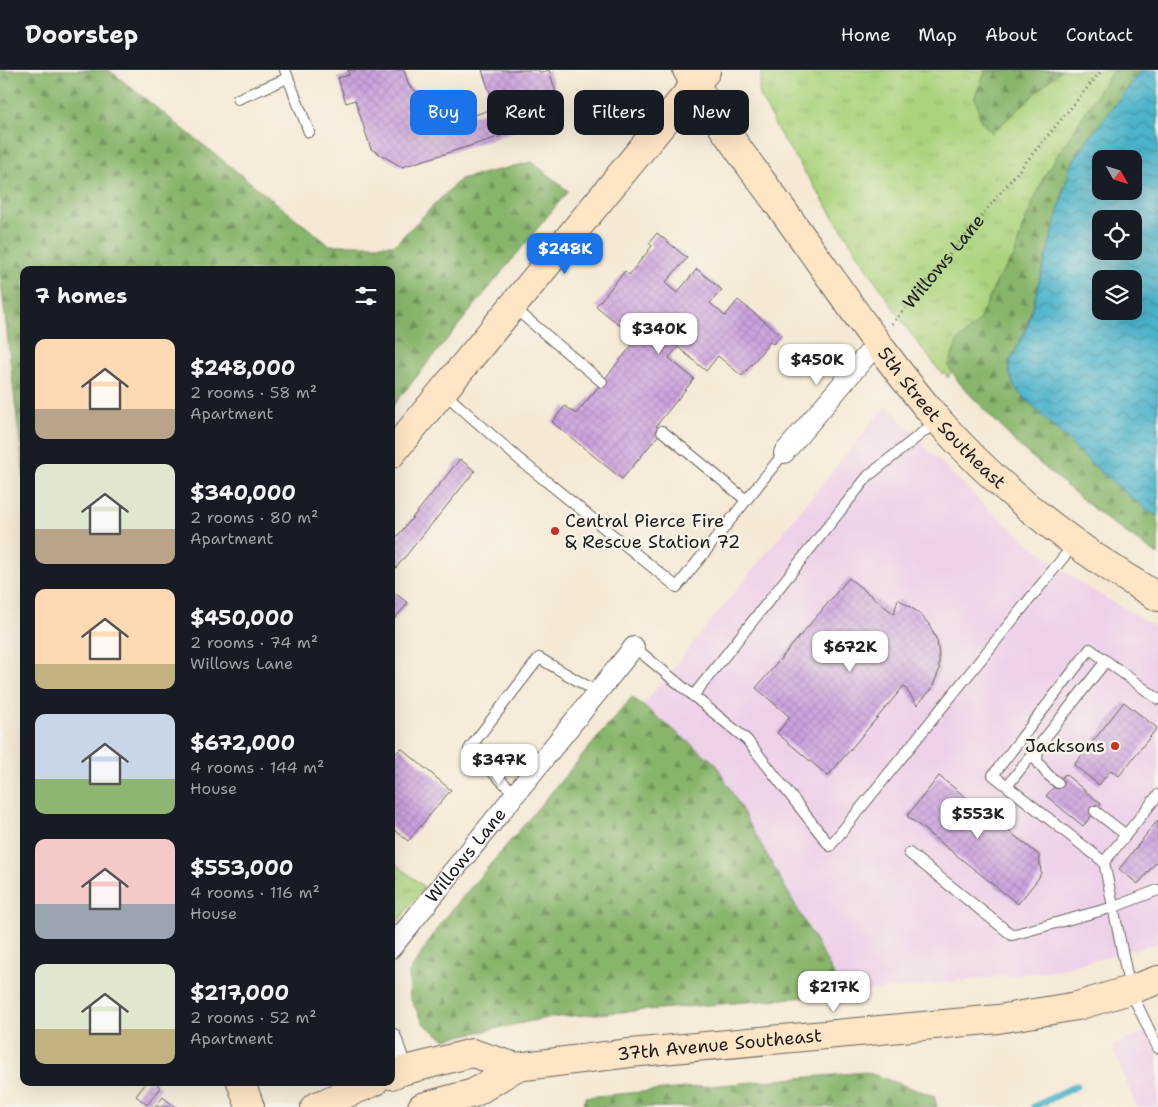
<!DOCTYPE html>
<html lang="en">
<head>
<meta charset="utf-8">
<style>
  body { margin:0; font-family:"Shantell Sans",sans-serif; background:#242831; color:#f1f3f6; height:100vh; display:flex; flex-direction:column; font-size:19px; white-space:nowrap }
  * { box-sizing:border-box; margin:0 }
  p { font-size:16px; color:#9ea1a6 }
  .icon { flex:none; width:28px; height:28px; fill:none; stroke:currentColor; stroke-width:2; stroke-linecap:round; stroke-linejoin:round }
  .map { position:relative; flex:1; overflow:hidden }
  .side { position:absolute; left:20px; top:196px; width:375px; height:820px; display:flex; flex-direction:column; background:#171b24; border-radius:10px; box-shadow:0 5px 20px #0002 }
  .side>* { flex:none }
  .guide { position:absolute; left:410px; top:20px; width:475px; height:45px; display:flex; gap:10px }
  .needle { width:32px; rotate:129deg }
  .buttons { position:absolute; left:1092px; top:80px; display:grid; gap:10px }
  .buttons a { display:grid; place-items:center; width:50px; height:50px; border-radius:10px; background:#171b24; box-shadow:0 5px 20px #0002; font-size:25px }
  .price { position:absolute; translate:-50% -42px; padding:0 11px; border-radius:10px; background:#fff; color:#222; font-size:16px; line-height:32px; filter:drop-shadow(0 1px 2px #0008) }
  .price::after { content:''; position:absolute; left:50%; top:30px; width:15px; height:11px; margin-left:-8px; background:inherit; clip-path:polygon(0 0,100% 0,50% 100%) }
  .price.current { background:#1a73e8; color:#fff }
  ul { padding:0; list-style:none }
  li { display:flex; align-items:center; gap:15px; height:125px; padding:0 15px }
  li span { display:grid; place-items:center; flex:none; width:140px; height:100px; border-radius:10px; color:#555 }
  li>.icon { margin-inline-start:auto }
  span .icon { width:60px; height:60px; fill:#fffc; stroke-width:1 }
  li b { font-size:21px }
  h2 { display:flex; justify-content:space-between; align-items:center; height:60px; padding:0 15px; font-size:21px }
  .chip { padding:0 18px; border-radius:10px; background:#171b24; box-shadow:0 5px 20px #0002; font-size:18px; line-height:45px }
  .chip.current { background:#1a73e8; color:#fff }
  header { display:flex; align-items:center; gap:30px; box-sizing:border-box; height:70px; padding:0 25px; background:#171b24; border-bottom:1px solid #363941 }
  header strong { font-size:24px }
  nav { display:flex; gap:28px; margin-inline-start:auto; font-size:18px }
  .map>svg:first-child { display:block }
  .built { fill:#edd1e9 }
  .grass { fill:url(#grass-tufts); stroke:#64784c }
  .forest { fill:url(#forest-firs); stroke:#526844 }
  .water { fill:url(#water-waves); stroke:#346873; fill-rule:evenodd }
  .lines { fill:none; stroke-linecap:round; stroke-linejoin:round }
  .stream { stroke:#4bb3ca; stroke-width:7 }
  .building { fill:url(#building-cross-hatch) }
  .lane-casing { stroke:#68645d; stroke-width:12 }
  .street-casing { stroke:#68645d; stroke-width:22 }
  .secondary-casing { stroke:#68645d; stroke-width:30 }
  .path { stroke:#68645d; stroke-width:3; stroke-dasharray:1 4; stroke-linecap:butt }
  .lane { stroke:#fff; stroke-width:10 }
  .street { stroke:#fff; stroke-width:20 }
  .secondary { stroke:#fde5c5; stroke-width:28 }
  .poi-dot { fill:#c8321e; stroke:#f7f3e8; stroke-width:2 }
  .labels { text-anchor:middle; stroke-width:5; stroke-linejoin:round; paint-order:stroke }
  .street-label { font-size:18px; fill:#1c1c1c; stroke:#f7f3e8 }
  .poi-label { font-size:18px; fill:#1c1c1c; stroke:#f7f3e8; text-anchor:start }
</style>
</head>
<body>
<header>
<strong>Doorstep</strong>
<nav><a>Home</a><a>Map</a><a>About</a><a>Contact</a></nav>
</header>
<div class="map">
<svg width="1158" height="1037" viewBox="0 0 1158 1037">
  <defs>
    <pattern id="grass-tufts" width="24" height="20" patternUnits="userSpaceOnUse" patternTransform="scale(1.25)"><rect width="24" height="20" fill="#abd37d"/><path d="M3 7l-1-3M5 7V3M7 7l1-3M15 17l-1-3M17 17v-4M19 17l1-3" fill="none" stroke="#93b56b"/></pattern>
    <pattern id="forest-firs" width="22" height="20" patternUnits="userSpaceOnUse" patternTransform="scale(1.25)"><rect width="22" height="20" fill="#88b56c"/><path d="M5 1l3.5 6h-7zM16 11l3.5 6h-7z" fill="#6e9258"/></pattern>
    <pattern id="water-waves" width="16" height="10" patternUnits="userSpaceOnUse" patternTransform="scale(1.25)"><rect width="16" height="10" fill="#4bb3ca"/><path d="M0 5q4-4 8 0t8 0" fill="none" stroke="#3e91a3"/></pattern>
    <pattern id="building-cross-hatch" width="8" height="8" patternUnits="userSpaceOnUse" patternTransform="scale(1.25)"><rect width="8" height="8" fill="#caa1de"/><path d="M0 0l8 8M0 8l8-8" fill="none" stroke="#ad8abe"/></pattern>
  </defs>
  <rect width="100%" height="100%" fill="#f7f3e8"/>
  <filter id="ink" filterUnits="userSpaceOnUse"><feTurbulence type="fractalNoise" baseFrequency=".02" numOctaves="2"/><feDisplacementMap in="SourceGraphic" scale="10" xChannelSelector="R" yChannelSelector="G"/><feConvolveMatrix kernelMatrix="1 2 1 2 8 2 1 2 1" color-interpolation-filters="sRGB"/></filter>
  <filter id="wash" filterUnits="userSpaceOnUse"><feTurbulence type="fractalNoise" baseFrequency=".0096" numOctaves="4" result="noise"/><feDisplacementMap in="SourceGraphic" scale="20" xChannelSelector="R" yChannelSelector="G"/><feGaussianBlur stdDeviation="1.12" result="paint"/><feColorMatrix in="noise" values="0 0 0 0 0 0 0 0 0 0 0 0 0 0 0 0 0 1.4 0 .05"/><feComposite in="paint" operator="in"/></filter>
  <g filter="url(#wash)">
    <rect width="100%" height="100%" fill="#f5e9d5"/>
    <!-- built -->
    <path class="built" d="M887,334L925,377L984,435L1031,475L1085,516L1158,558V873L1057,900L845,924L716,694L643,635Z
      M1158,956V1037H1136L1112,976Z"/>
    <!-- grass -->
    <path class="grass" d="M763,0H1120L1023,156L1015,185L998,209L979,251L971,259L948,308L944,302L942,304L905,256L776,58C767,33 752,28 763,0Z
      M391,790L424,817L391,861Z"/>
    <!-- forest -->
    <path class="forest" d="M0,0H109L329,175H394L460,109L532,92L568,121L391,338V200H24V408L0,203Z
      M986,0H1061L992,63L981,51L975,27Z
      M1114,0H1142L1084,74L1070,97L1034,232L1021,272L1010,290L1009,302L1127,424L1158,447V485L1102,446L1018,375L960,314L949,297L957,272L979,251L998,209L1015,185L1023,156L1045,105L1101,18Z
      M632,627L716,694L845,924L546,948L445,969L424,954L410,928L409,903L440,854Z
      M866,1002L934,1026L937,1037H583L586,1027Z"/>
    <!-- water -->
    <path class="water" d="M1142,0H1158V447C1108,414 1067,369 1024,328L1015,318L1012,311L1009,302L1010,291L1027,257L1070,97L1084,74ZM1101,89H1134V121H1101ZM1101,149H1134V181H1101ZM1101,209H1134V241H1101Z"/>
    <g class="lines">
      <!-- stream -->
      <path class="stream" d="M1034,1037L1076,1016"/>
    </g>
    <g id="blocks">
      <!-- building -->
      <path class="building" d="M348,0H404L409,16L434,34L465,23L472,46L495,38L482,0H539L540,3L549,0L556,23L546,26L553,50L402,97L371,79L355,30L346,33L338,8L349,5Z
        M657,163L687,188L665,213L677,223L697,199L722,220L710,233L725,246L738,230L781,265L773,274L770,272L742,306L718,286L706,301L678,277L669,288L694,309L656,356L662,361L622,409L552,352L565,336L576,344L637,269L596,236L625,201L629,205L652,176L649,173Z
        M460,389L475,401L391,504V474Z
        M849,508L894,544L898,529L918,542L929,554L937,571L939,586V601L931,620L917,635L904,616L828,706L777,663L790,647L756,618Z
        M391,520L408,533L391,553Z
        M1124,632L1157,658L1119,706L1111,700L1099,715L1074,695Z
        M401,678L451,720L408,771L391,757V689Z
        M1065,704L1101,734L1083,756L1046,726Z
        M939,706L1039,785L1041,803L1038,809L1018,834L907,746Z
        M1158,750V790L1138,814L1119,799Z
        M147,1012H155L161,1018L147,1035L136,1026Z
        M163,1027L175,1037H155Z"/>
    </g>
  </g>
  <g filter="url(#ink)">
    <use href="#blocks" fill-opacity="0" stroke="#68645d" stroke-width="1"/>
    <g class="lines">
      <!-- lane casing -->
      <g class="lane-casing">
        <path id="lane" d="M285,0L309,62
          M238,29L288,8
          M513,237L602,312
          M443,322L520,390L677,517L784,383
          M662,361L746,430
          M634,577L747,670L830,776L1075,473
          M693,626L868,406L937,351
          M1158,629L1090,579L993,705L1104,792L1130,920L1158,978
          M1038,678L1037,691L1047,704L1058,713
          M1007,716L1106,591
          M515,724L469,679L539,588L597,622
          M1095,741L1126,765
          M909,783L1012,865L1114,837L1158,820
          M1104,792L1158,725"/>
      </g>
      <!-- street casing -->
      <g class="street-casing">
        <g id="street">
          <path d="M784,383L877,273"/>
          <path id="s2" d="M391,878L634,577"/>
          <path d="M391,968L402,1001"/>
        </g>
      </g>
      <!-- secondary casing -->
      <g class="secondary-casing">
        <g id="secondary">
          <path id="s3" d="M687,0C717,54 758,105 794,156C841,221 885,289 938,350C999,420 1078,480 1158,527"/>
          <path d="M391,384L706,1"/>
          <path d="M391,1005L402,1001L472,983L516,997"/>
          <path d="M241,1012L250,1037"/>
          <path d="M315,1037L374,1012"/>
          <path id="s4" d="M422,1037L474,1023L516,997L630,983L998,949L1077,936L1130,920L1158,910"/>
        </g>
      </g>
      <!-- path -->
      <path class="path" id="s1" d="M892,254L1102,0"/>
      <!-- lane -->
      <use href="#lane" class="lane"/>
      <!-- street -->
      <use href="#street" class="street"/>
      <!-- secondary -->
      <use href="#secondary" class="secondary"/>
    </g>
  </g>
  <!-- markers -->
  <g class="poi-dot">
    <circle cx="555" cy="461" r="5"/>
    <circle cx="1115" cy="676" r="5"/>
  </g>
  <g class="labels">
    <!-- street labels -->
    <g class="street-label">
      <text dy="6" stroke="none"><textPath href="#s1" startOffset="81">Willows Lane</textPath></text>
      <text dy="6" stroke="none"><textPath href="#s3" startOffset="432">5th Street Southeast</textPath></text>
      <text dy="6" stroke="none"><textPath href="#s2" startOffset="119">Willows Lane</textPath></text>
      <text dy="6" stroke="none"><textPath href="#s4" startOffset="308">37th Avenue Southeast</textPath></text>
    </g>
    <!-- poi labels -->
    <g class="poi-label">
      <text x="565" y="457">Central Pierce Fire<tspan x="565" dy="21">&amp; Rescue Station 72</tspan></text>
      <text x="1105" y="682" text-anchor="end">Jacksons</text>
    </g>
  </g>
</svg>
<div class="buttons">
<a><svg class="needle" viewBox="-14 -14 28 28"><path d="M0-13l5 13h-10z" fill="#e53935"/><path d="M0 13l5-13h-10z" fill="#9ea1a6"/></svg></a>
<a><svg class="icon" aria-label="locate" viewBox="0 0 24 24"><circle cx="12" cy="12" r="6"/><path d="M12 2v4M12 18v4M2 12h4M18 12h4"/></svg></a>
<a><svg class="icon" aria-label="layers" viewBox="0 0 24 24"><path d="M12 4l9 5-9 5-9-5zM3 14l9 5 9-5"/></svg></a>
</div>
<b class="price current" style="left:565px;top:205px">$248K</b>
<b class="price" style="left:659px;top:285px">$340K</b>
<b class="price" style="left:817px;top:316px">$450K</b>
<b class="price" style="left:850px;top:603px">$672K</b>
<b class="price" style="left:499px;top:716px">$347K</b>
<b class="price" style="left:978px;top:770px">$553K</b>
<b class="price" style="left:834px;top:943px">$217K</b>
<div class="guide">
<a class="chip current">Buy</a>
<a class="chip">Rent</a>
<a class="chip">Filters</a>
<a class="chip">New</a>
</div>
<section class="side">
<h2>7 homes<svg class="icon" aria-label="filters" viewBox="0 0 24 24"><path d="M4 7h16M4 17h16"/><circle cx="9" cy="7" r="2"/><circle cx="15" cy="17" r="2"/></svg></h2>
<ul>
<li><span style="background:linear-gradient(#ffd9b3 70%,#b9a48a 0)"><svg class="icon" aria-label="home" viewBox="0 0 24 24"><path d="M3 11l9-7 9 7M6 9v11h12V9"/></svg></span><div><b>$248,000</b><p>2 rooms · 58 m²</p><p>Apartment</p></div></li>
<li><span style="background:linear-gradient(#dfe7d0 65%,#b9a48a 0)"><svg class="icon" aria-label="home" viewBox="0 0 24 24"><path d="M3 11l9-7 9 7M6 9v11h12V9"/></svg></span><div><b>$340,000</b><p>2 rooms · 80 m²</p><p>Apartment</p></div></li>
<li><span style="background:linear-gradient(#ffd9b3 75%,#c2b280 0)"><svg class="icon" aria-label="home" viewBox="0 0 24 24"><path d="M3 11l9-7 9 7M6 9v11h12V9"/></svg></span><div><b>$450,000</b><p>2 rooms · 74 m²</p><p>Willows Lane</p></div></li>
<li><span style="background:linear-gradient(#c9d6e8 65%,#8fb573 0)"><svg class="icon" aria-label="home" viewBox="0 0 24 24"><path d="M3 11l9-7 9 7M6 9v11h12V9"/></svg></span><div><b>$672,000</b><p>4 rooms · 144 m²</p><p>House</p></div></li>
<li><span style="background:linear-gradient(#f6c9c9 65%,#9aa5b1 0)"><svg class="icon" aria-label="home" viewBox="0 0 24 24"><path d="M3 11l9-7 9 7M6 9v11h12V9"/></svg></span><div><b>$553,000</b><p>4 rooms · 116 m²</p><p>House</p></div></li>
<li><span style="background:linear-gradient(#dfe7d0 65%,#c2b280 0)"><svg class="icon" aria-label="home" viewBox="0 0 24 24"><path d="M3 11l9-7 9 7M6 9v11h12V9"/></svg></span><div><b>$217,000</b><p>2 rooms · 52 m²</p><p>Apartment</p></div></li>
</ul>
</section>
</div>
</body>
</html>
